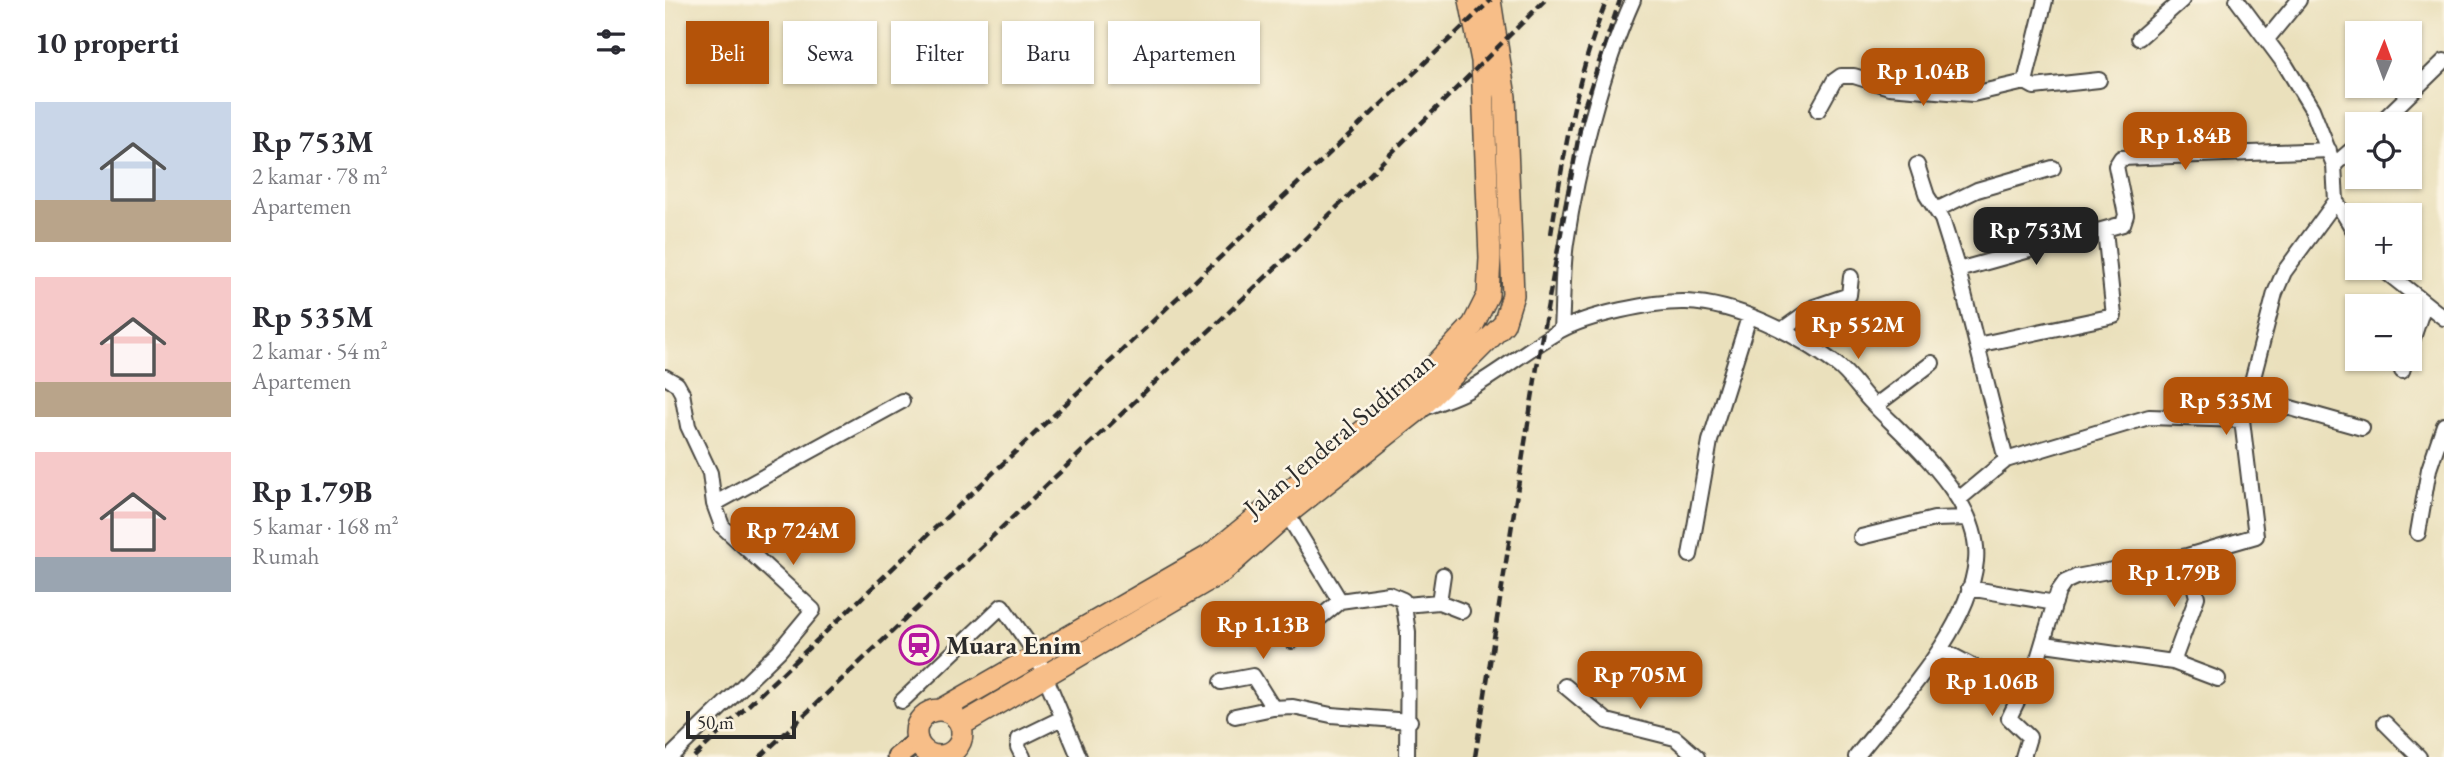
<!DOCTYPE html>
<html lang="id">
<head>
<meta charset="utf-8">
<style>
  body { margin:0; font-family:"EB Garamond",serif; background:#f2f2f3; color:#2b2b33; height:100vh; display:flex; flex-direction:column; font-size:26px; white-space:nowrap }
  * { box-sizing:border-box; margin:0 }
  p { font-size:23px; color:#7c7c81 }
  .icon { flex:none; width:38px; height:38px; fill:none; stroke:currentColor; stroke-width:2; stroke-linecap:round; stroke-linejoin:round }
  .map { position:relative; flex:1; overflow:hidden }
  .side { display:flex; flex-direction:column; background:#fff; width:665px }
  .side>* { flex:none }
  .hud { position:absolute; left:21px; top:21px; width:665px; height:63px; display:flex; gap:14px }
  .needle { width:46px; rotate:1deg }
  .buttons { position:absolute; left:1680px; top:21px; display:grid; gap:14px }
  .buttons a { display:grid; place-items:center; width:77px; height:77px; border-radius:0px; background:#fff; box-shadow:0 2px 5px #0004; font-size:35px }
  .scale { position:absolute; left:21px; bottom:18px; width:110px; box-sizing:border-box; padding-left:7px; border:4px solid #2b2b2b; border-top:0; font-size:19px; line-height:24px; white-space:nowrap; color:#2b2b2b; -webkit-text-stroke:5px #fcf5e5; paint-order:stroke }
  .price { position:absolute; translate:-50% -60px; padding:0 16px; border-radius:14px; background:#b45309; color:#fff; font-size:23px; line-height:46px; filter:drop-shadow(0 2px 4px #0008) }
  .price::after { content:''; position:absolute; left:50%; top:42px; width:21px; height:16px; margin-left:-10px; background:inherit; clip-path:polygon(0 0,100% 0,50% 100%) }
  .price.on { background:#222; color:#fff }
  ul { padding:0; list-style:none }
  li { display:flex; align-items:center; gap:21px; height:175px; padding:0 35px }
  li span { display:grid; place-items:center; flex:none; width:196px; height:140px; border-radius:0px; color:#555 }
  li>.icon { margin-inline-start:auto }
  span .icon { width:84px; height:84px; fill:#fffc; stroke-width:1 }
  li b { font-size:30px }
  h2 { display:flex; justify-content:space-between; align-items:center; height:84px; padding:0 35px; font-size:30px }
  .chip { padding:0 24px; border-radius:0px; background:#fff; box-shadow:0 2px 5px #0004; font-size:24px; line-height:63px }
  .chip.on { background:#b45309; color:#fff }
  main { display:flex; flex:1; min-height:0 }
  .map>svg:first-child { display:block }
  .lines { fill:none; stroke-linecap:round; stroke-linejoin:round }
  .minor-casing { stroke:#484641; stroke-width:18 }
  .major-casing { stroke:#484641; stroke-width:23 }
  .highway-casing { stroke:#484641; stroke-width:24 }
  .minor { stroke:#fff; stroke-width:14 }
  .major { stroke:#f7be88; stroke-width:19 }
  .highway { stroke:#f7be88; stroke-width:21 }
  .rail { stroke:#2b2b2b; stroke-width:4.5; stroke-dasharray:10 5; stroke-linecap:butt }
  .labels { text-anchor:middle; stroke-width:5; stroke-linejoin:round; paint-order:stroke }
  .street-label { font-size:26px; fill:#2b2b2b; stroke:#fcf5e5 }
  .poi-label { font-size:26px; font-weight:bold; fill:#2b2b2b; stroke:#fcf5e5; text-anchor:start }
</style>
</head>
<body>
<main>
<section class="side">
<h2>10 properti<svg class="icon" aria-label="filters" viewBox="0 0 24 24"><path d="M4 7h16M4 17h16"/><circle cx="9" cy="7" r="2"/><circle cx="15" cy="17" r="2"/></svg></h2>
<ul>
<li><span style="background:linear-gradient(#c9d6e8 70%,#b9a48a 0)"><svg class="icon" aria-label="home" viewBox="0 0 24 24"><path d="M3 11l9-7 9 7M6 9v11h12V9"/></svg></span><div><b>Rp 753M</b><p>2 kamar · 78 m²</p><p>Apartemen</p></div></li>
<li><span style="background:linear-gradient(#f6c9c9 75%,#b9a48a 0)"><svg class="icon" aria-label="home" viewBox="0 0 24 24"><path d="M3 11l9-7 9 7M6 9v11h12V9"/></svg></span><div><b>Rp 535M</b><p>2 kamar · 54 m²</p><p>Apartemen</p></div></li>
<li><span style="background:linear-gradient(#f6c9c9 75%,#9aa5b1 0)"><svg class="icon" aria-label="home" viewBox="0 0 24 24"><path d="M3 11l9-7 9 7M6 9v11h12V9"/></svg></span><div><b>Rp 1.79B</b><p>5 kamar · 168 m²</p><p>Rumah</p></div></li>
</ul>
</section>
<div class="map">
<svg width="1779" height="757" viewBox="0 0 1779 757">
  <rect width="100%" height="100%" fill="#fcf5e5"/>
  <filter id="ink" filterUnits="userSpaceOnUse"><feTurbulence type="fractalNoise" baseFrequency=".0143" numOctaves="2"/><feDisplacementMap in="SourceGraphic" scale="14" xChannelSelector="R" yChannelSelector="G"/><feConvolveMatrix kernelMatrix="1 2 1 2 8 2 1 2 1" color-interpolation-filters="sRGB"/></filter>
  <filter id="wash" filterUnits="userSpaceOnUse"><feTurbulence type="fractalNoise" baseFrequency=".00686" numOctaves="4" result="noise"/><feDisplacementMap in="SourceGraphic" scale="28" xChannelSelector="R" yChannelSelector="G"/><feGaussianBlur stdDeviation="1.57" result="paint"/><feColorMatrix in="noise" values="0 0 0 0 0 0 0 0 0 0 0 0 0 0 0 0 0 1.4 0 .05"/><feComposite in="paint" operator="in"/></filter>
  <g filter="url(#wash)">
    <rect width="100%" height="100%" fill="#eae0bc"/>
  </g>
  <g filter="url(#ink)">
    <g class="lines">
      <!-- minor casing -->
      <g class="minor-casing">
        <path id="minor" d="M1380,0L1360,82L1369,87L1434,80
          M1572,0L1621,66L1647,109L1669,165L1671,201L1692,236
          M1474,38L1517,0
          M1602,39L1634,0
          M1153,110L1169,81L1176,76H1189L1224,87L1308,94L1360,82
          M1714,124L1779,61
          M1252,165L1262,196L1277,219L1293,270L1341,460
          M1669,165L1692,145
          M1271,210L1312,190L1388,168
          M1716,268L1779,318
          M1293,270L1458,224L1461,215L1451,166L1456,158L1664,150
          M896,329C898,301 897,271 901,243C912,168 937,69 968,0
          M1117,330L1149,307L1184,295L1186,277
          M1312,345L1449,316L1440,230
          M1745,347L1759,305
          M1737,371L1741,359
          M0,377L12,384L17,393L23,426L45,473L49,504
          M1583,396L1697,428
          M1210,406L1267,363
          M762,407C776,401 792,397 805,389C836,371 863,349 894,331C922,315 989,301 1021,302C1073,304 1130,333 1171,364C1185,374 1195,391 1207,403C1245,442 1317,501 1311,561C1304,631 1233,703 1191,757
          M1294,499L1341,460L1484,417L1577,420L1610,293L1619,272L1671,201
          M622,514L675,601L724,594L738,600L743,632L742,757
          M1753,533L1764,469L1779,425
          M1196,537L1269,519L1303,518
          M1025,555L1045,441L1084,317
          M1304,588L1390,603
          M774,602L778,575
          M740,605L774,602L797,611
          M627,641L675,601
          M1380,644L1508,662L1553,679
          M1275,649L1311,668L1361,683L1369,672L1393,592L1400,582L1411,577L1522,556L1591,536L1577,420
          M1508,662L1532,597L1522,556
          M556,682L588,676L608,708
          M900,686L942,721L1010,738L1032,757
          M237,701L337,606L371,654L414,757
          M570,716L608,708L628,707L666,715L745,721
          M1720,723L1754,757
          M5,757L114,651L148,610L57,526L49,504L237,401
          M358,757L353,747L354,739L397,718
          M1358,757L1364,737L1344,718L1361,683"/>
      </g>
      <!-- major casing -->
      <g class="major-casing">
        <path id="major" d="M232,757L253,741"/>
      </g>
      <!-- highway casing -->
      <g class="highway-casing">
        <path id="highway" d="M276,710L544,556L741,396L808,325L823,295L825,258L817,61L805,0
          M251 733a23 23 0 1 1 46 0a23 23 0 1 1-46 0Z
          M296,725L557,572L622,514L752,411L839,324L848,295L840,97L825,0"/>
      </g>
      <!-- minor -->
      <use href="#minor" class="minor"/>
      <!-- major -->
      <use href="#major" class="major"/>
      <!-- highway -->
      <use href="#highway" class="highway"/>
      <!-- rail -->
      <path class="rail" d="M886,234C899,154 911,75 942,0
        M29,757L826,0
        M95,757L624,255L880,0
        M810,757L876,342L919,107L955,0"/>
    </g>
  </g>
  <!-- icons -->
  <defs>
    <g id="station-ring" transform="scale(2.0125)"><circle r="9.5" fill="#fcf5e5" stroke="#b5179e" stroke-width="1.5"/><path d="M-3-6H3Q5-6 5-4V2Q5 4 3 4L4.5 6H3L1.5 4h-3L-3 6H-4.5L-3 4Q-5 4-5 2V-4Q-5-6-3-6ZM-3.5-4v3h7v-3ZM-3.5 1v1.5H-2V1ZM2 1v1.5H3.5V1Z" fill="#b5179e"/></g>
  </defs>
  <g fill-rule="evenodd">
    <use href="#station-ring" x="254" y="645"/>
  </g>
  <g class="labels">
    <!-- street labels -->
    <g class="street-label">
      <text transform="translate(674 434) rotate(-40)" y="9">Jalan Jenderal Sudirman</text>
    </g>
    <!-- poi labels -->
    <g class="poi-label">
      <text x="281" y="654">Muara Enim</text>
    </g>
  </g>
</svg>
<div class="buttons">
<a><svg class="needle" viewBox="-14 -14 28 28"><path d="M0-13l5 13h-10z" fill="#e53935"/><path d="M0 13l5-13h-10z" fill="#7c7c81"/></svg></a>
<a><svg class="icon" aria-label="locate" viewBox="0 0 24 24"><circle cx="12" cy="12" r="6"/><path d="M12 2v4M12 18v4M2 12h4M18 12h4"/></svg></a>
<a>+</a>
<a>−</a>
</div>
<div class="scale">50 m</div>
<b class="price" style="left:1258px;top:108px">Rp 1.04B</b>
<b class="price" style="left:1520px;top:172px">Rp 1.84B</b>
<b class="price on" style="left:1371px;top:267px">Rp 753M</b>
<b class="price" style="left:1193px;top:361px">Rp 552M</b>
<b class="price" style="left:1561px;top:437px">Rp 535M</b>
<b class="price" style="left:128px;top:567px">Rp 724M</b>
<b class="price" style="left:1509px;top:609px">Rp 1.79B</b>
<b class="price" style="left:598px;top:661px">Rp 1.13B</b>
<b class="price" style="left:975px;top:711px">Rp 705M</b>
<b class="price" style="left:1327px;top:718px">Rp 1.06B</b>
<div class="hud">
<a class="chip on">Beli</a>
<a class="chip">Sewa</a>
<a class="chip">Filter</a>
<a class="chip">Baru</a>
<a class="chip">Apartemen</a>
</div>
</div>
</main>
</body>
</html>
